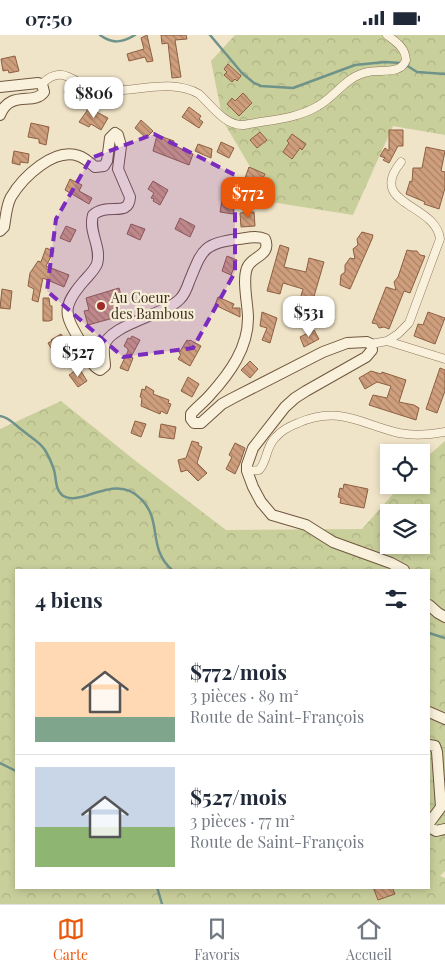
<!DOCTYPE html>
<html lang="fr">
<head>
<meta charset="utf-8">
<style>
  body { margin:0; font-family:"Playfair Display",serif; background:#f6f6f7; color:#1f2937; height:100vh; display:flex; flex-direction:column; font-size:19px; white-space:nowrap }
  * { box-sizing:border-box; margin:0 }
  p { font-size:16px; color:#747a83 }
  .icon { flex:none; width:28px; height:28px; fill:none; stroke:currentColor; stroke-width:2; stroke-linecap:round; stroke-linejoin:round }
  .map { position:relative; flex:1; overflow:hidden }
  .panel { position:absolute; left:15px; top:534px; width:415px; height:320px; display:flex; flex-direction:column; background:#fff; border-radius:0px; box-shadow:0 2px 8px #0003 }
  .panel>* { flex:none }
  .fabs { position:absolute; left:380px; top:409px; display:grid; gap:10px }
  .fabs a { display:grid; place-items:center; width:50px; height:50px; border-radius:0px; background:#fff; box-shadow:0 2px 8px #0003; font-size:25px }
  .price { position:absolute; translate:-50% -42px; padding:0 11px; border-radius:10px; background:#fff; color:#222; font-size:16px; line-height:32px; filter:drop-shadow(0 1px 2px #0008) }
  .price::after { content:''; position:absolute; left:50%; top:30px; width:15px; height:11px; margin-left:-8px; background:inherit; clip-path:polygon(0 0,100% 0,50% 100%) }
  .price.selected { background:#ea580c; color:#fff }
  ul { padding:0; list-style:none }
  li { display:flex; align-items:center; gap:15px; height:125px; padding:0 20px }
  li+li { border-top:1px solid #e0e1e3 }
  li span { display:grid; place-items:center; flex:none; width:140px; height:100px; border-radius:0px; color:#555 }
  li>.icon { margin-inline-start:auto }
  span .icon { width:60px; height:60px; fill:#fffc; stroke-width:1 }
  li b { font-size:21px }
  h2 { display:flex; justify-content:space-between; align-items:center; height:60px; padding:0 20px; font-size:21px }
  .status { display:flex; justify-content:space-between; align-items:center; height:35px; padding:0 25px; background:#fff; direction:ltr }
  .status svg { height:14px; fill:currentColor }
  .tab-bar { display:flex; justify-content:space-around; align-items:center; height:70px; border-top:1px solid #e0e1e3; background:#fff; font-size:14px; color:#747a83 }
  .tab-bar a { display:grid; justify-items:center; gap:2px }
  .tab-bar .selected { color:#ea580c }
  .map>svg:first-child { display:block }
  .forest { fill:url(#forest-crowns); fill-rule:evenodd }
  .lines { fill:none; stroke-linecap:round; stroke-linejoin:round }
  .stream { stroke:#6f938a; stroke-width:2.5 }
  .building { fill:url(#building-back-hatch); stroke:#8d5f41 }
  .minor-casing { stroke:#8d765c; stroke-width:9 }
  .secondary-casing { stroke:#6f573f; stroke-width:12 }
  .minor { stroke:#faf1dc; stroke-width:8 }
  .secondary { stroke:#faf1dc; stroke-width:10 }
  .marked { fill:#7b2cbf; fill-opacity:0.2; stroke:#7b2cbf; stroke-width:4; stroke-dasharray:10 6; stroke-linejoin:round }
  .poi-dot { fill:#9e2a2b; stroke:#f7eed8; stroke-width:2 }
  .labels { text-anchor:middle; stroke-width:4.5; stroke-linejoin:round; paint-order:stroke }
  .poi-label { font-size:14px; fill:#3d2e20; stroke:#f7eed8; text-anchor:start }
</style>
</head>
<body>
<div class="status"><b>07:50</b><svg viewBox="0 0 49 12"><path d="M0 12V9h3v3zM5 12V6h3v6zM10 12V3h3v9zM15 12V0h3v12zM26 1h20v11H26zM47 4h2v5h-2z"/></svg></div>
<div class="map">
<svg width="445" height="869" viewBox="0 0 445 869">
  <defs>
    <pattern id="forest-crowns" width="20" height="18" patternUnits="userSpaceOnUse" patternTransform="scale(1.25)"><rect width="20" height="18" fill="#c9cf9b"/><path d="M2 6a3 3 0 1 1 6 0M12 15a3 3 0 1 1 6 0" fill="none" stroke="#aeb285"/></pattern>
    <pattern id="building-back-hatch" width="6" height="6" patternUnits="userSpaceOnUse" patternTransform="scale(1.25)"><rect width="6" height="6" fill="#cf9f7d"/><path d="M-1 5l2 2M0 0l6 6M5-1l2 2" fill="none" stroke="#a98266"/></pattern>
  </defs>
  <rect width="100%" height="100%" fill="#f0e4c8"/>
  <!-- forest -->
  <path class="forest" d="M235,0H445V100L393,91L353,180L271,167L223,86L211,26Z
    M61,366L137,427L226,495L362,494L401,450H421V427L445,406V836L440,841L445,843V869H0V394ZM389,478H421V510H389ZM16,535H429V852H16Z"/>
  <g class="lines">
    <!-- stream -->
    <path class="stream" d="M100,0C112,9 122,8 135,0
      M210,0L242,38L254,48L261,51L293,53L355,30L385,27L401,28
      M406,30L417,37L445,39
      M0,381C9,382 15,390 22,395C30,402 39,406 45,415C48,420 51,426 53,432C57,441 54,453 62,460C80,474 115,436 141,464C163,486 147,513 172,535
      M429,598L445,603
      M0,728L16,736
      M157,852L162,869"/>
  </g>
  <!-- building -->
  <path class="building" d="M147,0L153,26L147,27L145,22L129,26L127,19L144,14L141,3Z
    M161,0H186L187,4L175,5L181,42L172,43L168,8L162,9Z
    M15,21L19,36L9,38L8,35L3,36L1,24Z
    M228,29L241,41L237,46L235,44L232,47L224,40L227,37L224,34Z
    M70,49L79,54L76,56L81,60L72,66L64,57Z
    M243,58L252,68L239,81L227,69L232,63L235,66Z
    M189,72L201,81L199,84L203,87L199,93L182,82Z
    M89,73L108,83L101,95L91,89L89,92L79,87Z
    M141,85L153,96L146,103L135,93Z
    M31,88L49,92L46,110L39,108V104L28,102Z
    M389,95H403V111H398L389,128L383,125L385,123L380,121L385,113L389,116Z
    M260,97L267,105L257,113L250,105Z
    M292,99L306,109L302,115L300,113L292,124L283,117L289,108L287,106Z
    M157,100L174,106L173,109L177,111V112L193,119L189,130L153,116Z
    M221,107L234,113L229,123L217,117Z
    M198,109L212,114L211,123L195,116Z
    M426,112L445,116L441,136L445,137V153L439,174L424,169L425,167L406,159L410,146L412,147L413,133H422Z
    M14,116L29,119L28,128L20,127V130L12,128Z
    M249,132L265,139L260,149L245,143Z
    M70,144L82,150L79,156L92,163L89,169L65,155Z
    M153,146L168,155L160,170L153,166L154,164L151,163L154,158L148,154Z
    M222,165L235,167L233,179L220,177Z
    M254,177L255,191L241,192L240,178Z
    M180,183L195,191L190,202L175,194Z
    M131,189L145,194L140,205L127,199Z
    M66,191L76,195L70,207L60,203Z
    M362,197L373,200L372,204L350,254L340,250L341,240L345,237V230L350,223L355,224L353,214L358,210L357,204Z
    M280,210L289,213L284,232L306,237L309,223L324,227L310,275L298,271L303,254L283,248L280,259L267,256Z
    M46,213L54,216L46,231L69,240L64,252L43,243L38,267L32,265L34,254L28,251L30,238L38,226L41,227Z
    M407,215L412,216H417L420,220L425,221L410,258L404,256L389,294L384,292L379,293L377,289L372,288L386,252L396,255L394,247L398,242Z
    M227,221L237,225L231,240L222,236Z
    M119,253L122,264L113,267L117,282L88,290L84,276L89,275L86,263Z
    M2,254L12,256L10,274L0,273Z
    M218,262L234,269L232,273H240V282L215,270Z
    M43,263H49L50,271H52V285L49,286H43Z
    M262,277L277,283L270,308L262,305L267,293L260,291Z
    M428,277L445,283L435,309L414,301L418,289L423,290Z
    M314,295L319,304L304,312L300,302Z
    M61,299L75,322L68,326L62,315L54,318L48,308L52,306L51,305Z
    M132,301L140,305L131,322L133,323L128,336L120,333L128,316V314L124,311L128,303L130,304Z
    M187,305L189,306L190,305L201,311L190,331L178,324L181,319L179,318Z
    M250,326L258,334L250,343L241,335Z
    M79,333L87,346L78,352L69,340Z
    M440,333L445,335V356L437,378L426,374Z
    M371,336L381,339L382,337L406,345L399,367L414,370L419,373L416,385L369,370L373,360L387,363L391,351L377,347L365,354L359,343Z
    M188,342L199,349L192,362L181,356Z
    M146,351L154,356L153,359L169,365L168,368L171,369L167,379L161,376L160,379L141,371L142,363L140,362L142,354L145,355Z
    M135,386L146,389L141,402L131,398Z
    M161,389L176,392L174,404L159,402Z
    M192,406L199,408L198,410L202,412L197,428L207,438L198,446L187,435L181,437L178,425L186,423Z
    M235,408L245,413L240,428L235,439L226,434L232,422L229,420Z
    M344,449L368,454L364,473L340,468L341,463L338,462L340,453L343,454Z
    M373,852H392L395,859L378,865Z"/>
  <g class="lines">
    <!-- minor casing -->
    <g class="minor-casing">
      <path id="minor" d="M42,49C64,26 76,53 100,55C133,59 168,42 199,59C212,71 225,91 244,90C268,85 297,84 318,71C336,61 346,41 368,37C380,34 401,40 406,25C405,12 396,7 387,0
        M387,306L445,324
        M371,309L387,306L398,299L409,288L440,204C436,168 366,170 401,127
        M247,436L259,435C268,426 265,412 276,402C282,395 290,391 298,388C339,370 361,389 399,398C415,401 429,400 445,397"/>
    </g>
    <!-- secondary casing -->
    <g class="secondary-casing">
      <path id="secondary" d="M0,52L38,48L42,49L44,57C34,71 10,54 0,80
        M0,196L4,192C6,182 6,171 11,162C23,142 54,112 79,121C85,123 90,128 95,132L104,131L107,126L110,103L115,98L118,100L121,111L118,134L130,162C129,183 108,167 93,180C88,197 102,212 97,229C94,236 88,241 83,247C59,275 66,281 83,311C88,319 91,331 100,335L105,331C105,325 103,319 104,312C107,290 165,280 180,264C184,260 187,253 189,247C202,216 202,208 239,204C247,203 257,200 265,204C272,221 251,221 247,233C242,246 248,269 248,283C248,313 230,338 210,360C204,367 197,372 191,379V384L194,388H201L222,369L233,363L323,317L347,308L367,307L371,309L372,315L366,322L306,356L295,363L285,372L253,413L247,430V436L253,452L261,467L272,480L306,490L333,507L391,528L404,535
        M429,570L438,578L445,582
        M429,677L445,684
        M429,710L435,711L437,717L441,772L430,787L429,792L436,796L445,794"/>
    </g>
    <!-- minor -->
    <use href="#minor" class="minor"/>
    <!-- secondary -->
    <use href="#secondary" class="secondary"/>
  </g>
  <!-- marked area -->
  <path class="marked" d="M154,99L235,140V237L193,313L123,322L47,256L56,184L91,123Z"/>
  <!-- markers -->
  <circle class="poi-dot" cx="101" cy="271" r="5"/>
  <g class="labels">
    <!-- poi labels -->
    <g class="poi-label">
      <text x="111" y="268">Au Coeur<tspan x="111" dy="16">des Bambous</tspan></text>
    </g>
  </g>
</svg>
<div class="fabs">
<a><svg class="icon" aria-label="locate" viewBox="0 0 24 24"><circle cx="12" cy="12" r="6"/><path d="M12 2v4M12 18v4M2 12h4M18 12h4"/></svg></a>
<a><svg class="icon" aria-label="layers" viewBox="0 0 24 24"><path d="M12 4l9 5-9 5-9-5zM3 14l9 5 9-5"/></svg></a>
</div>
<b class="price" style="left:94px;top:84px">$806</b>
<b class="price selected" style="left:248px;top:184px">$772</b>
<b class="price" style="left:309px;top:303px">$531</b>
<b class="price" style="left:78px;top:343px">$527</b>
<section class="panel">
<h2>4 biens<svg class="icon" aria-label="filters" viewBox="0 0 24 24"><path d="M4 7h16M4 17h16"/><circle cx="9" cy="7" r="2"/><circle cx="15" cy="17" r="2"/></svg></h2>
<ul>
<li><span style="background:linear-gradient(#ffd9b3 75%,#7fa58c 0)"><svg class="icon" aria-label="home" viewBox="0 0 24 24"><path d="M3 11l9-7 9 7M6 9v11h12V9"/></svg></span><div><b>$772/mois</b><p>3 pièces · 89 m²</p><p>Route de Saint-François</p></div></li>
<li><span style="background:linear-gradient(#c9d6e8 60%,#8fb573 0)"><svg class="icon" aria-label="home" viewBox="0 0 24 24"><path d="M3 11l9-7 9 7M6 9v11h12V9"/></svg></span><div><b>$527/mois</b><p>3 pièces · 77 m²</p><p>Route de Saint-François</p></div></li>
</ul>
</section>
</div>
<nav class="tab-bar">
<a class="selected"><svg class="icon" aria-label="map" viewBox="0 0 24 24"><path d="M3 6l6-2 6 2 6-2v14l-6 2-6-2-6 2zM9 4v14M15 6v14"/></svg>Carte</a>
<a><svg class="icon" aria-label="saved" viewBox="0 0 24 24"><path d="M7 4h10v16l-5-4-5 4z"/></svg>Favoris</a>
<a><svg class="icon" aria-label="home" viewBox="0 0 24 24"><path d="M3 11l9-7 9 7M6 9v11h12V9"/></svg>Accueil</a>
</nav>
</body>
</html>
